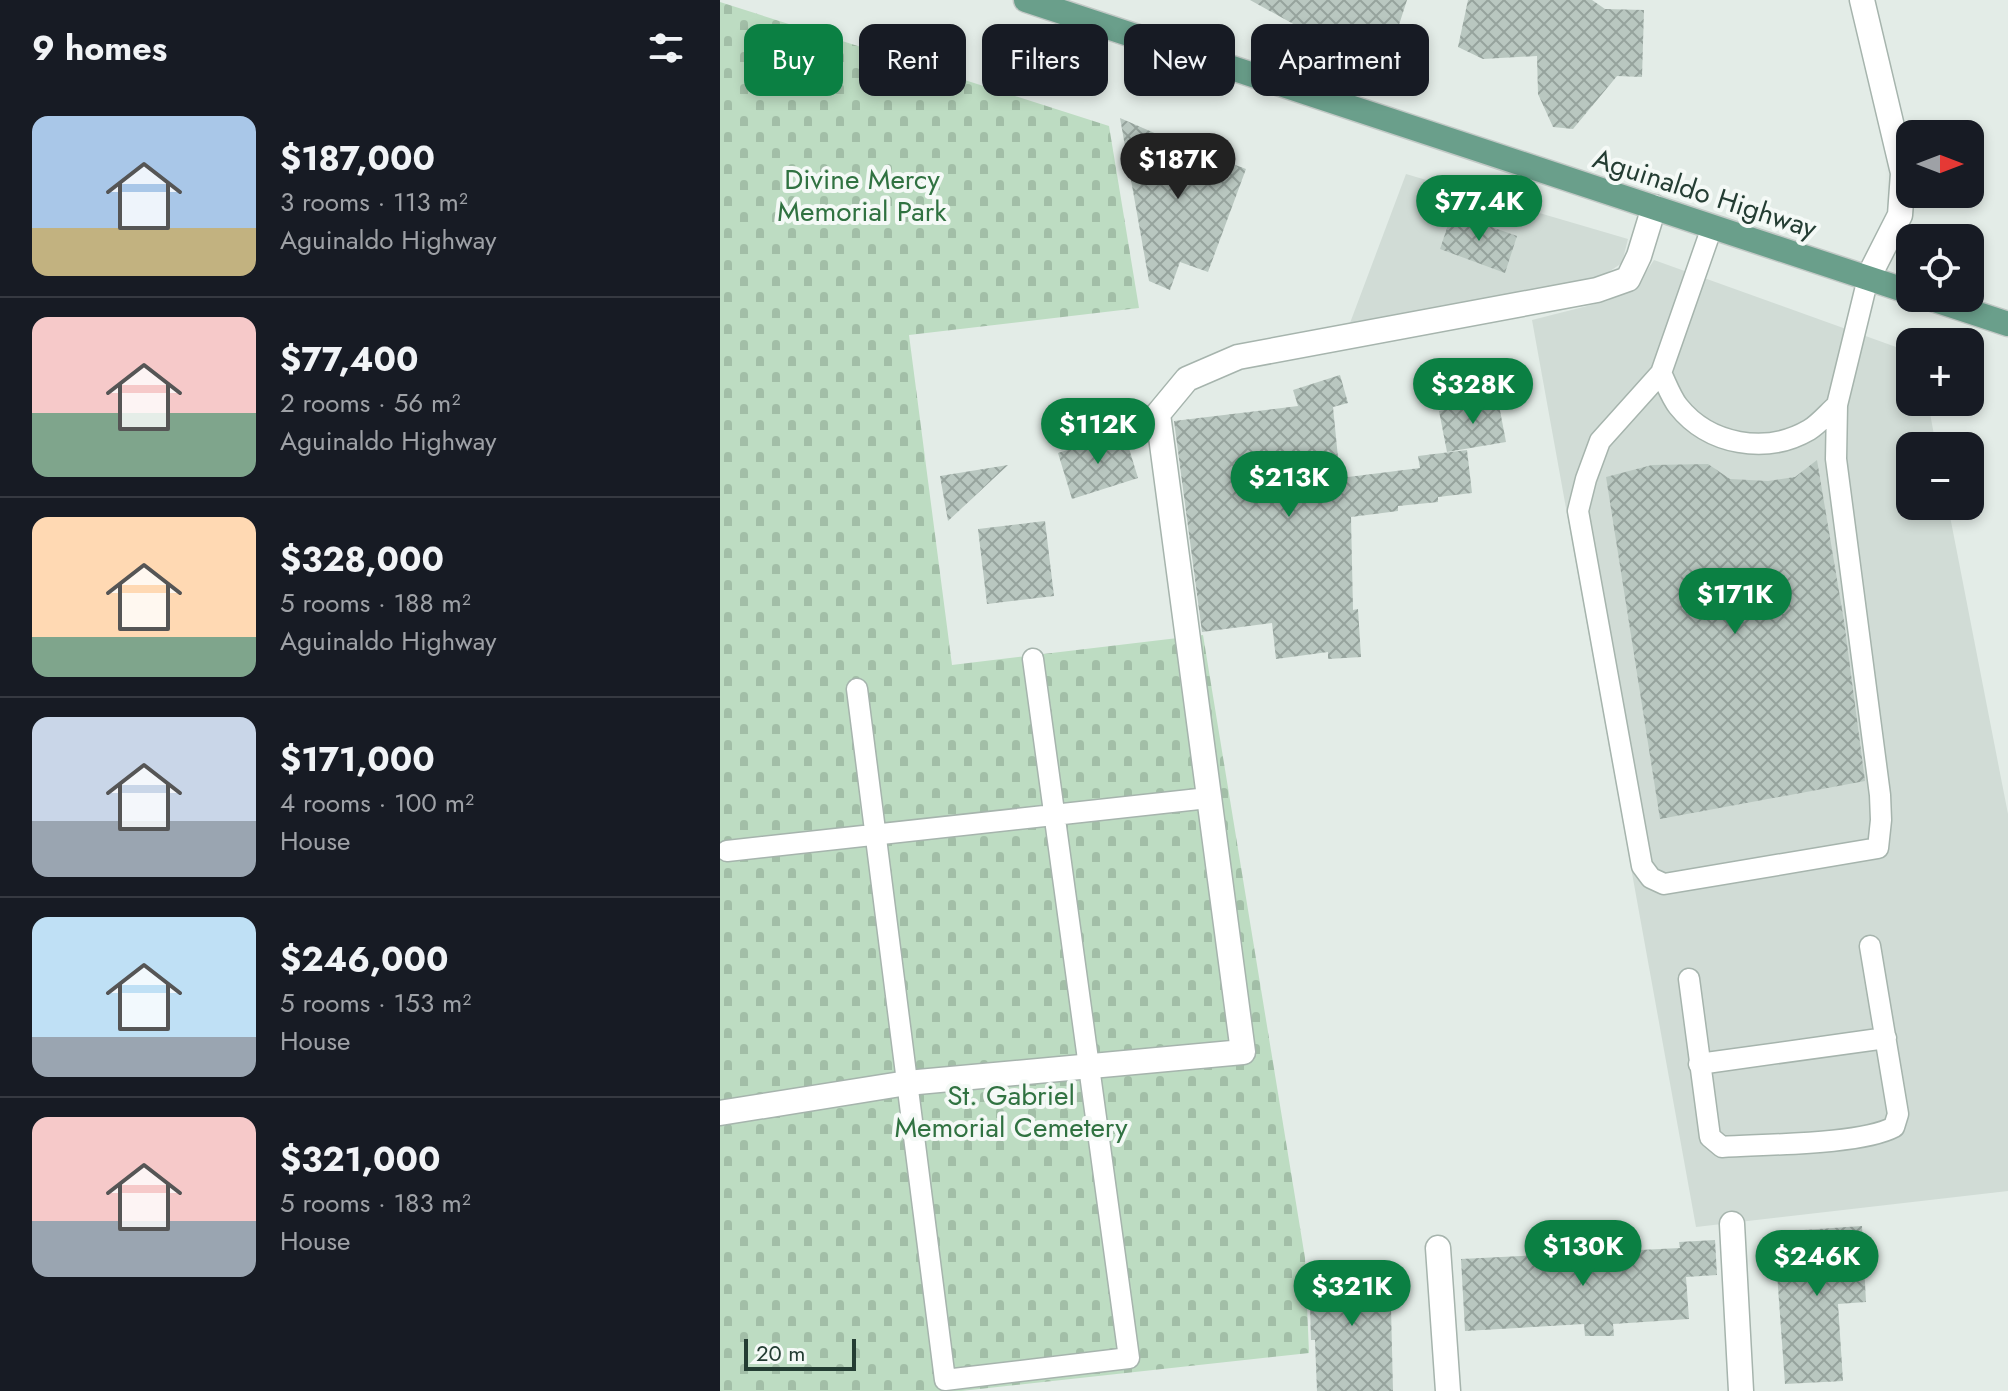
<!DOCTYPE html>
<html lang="en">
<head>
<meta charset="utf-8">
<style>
  body { margin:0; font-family:Jost,sans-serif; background:#242831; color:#f1f3f6; height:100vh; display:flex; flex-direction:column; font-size:30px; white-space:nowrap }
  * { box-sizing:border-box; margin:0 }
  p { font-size:26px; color:#9ea1a6 }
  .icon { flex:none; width:44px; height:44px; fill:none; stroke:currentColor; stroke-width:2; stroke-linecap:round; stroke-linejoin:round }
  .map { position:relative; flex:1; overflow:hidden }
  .side { display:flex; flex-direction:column; background:#171b24; width:720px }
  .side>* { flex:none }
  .top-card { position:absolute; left:24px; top:24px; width:760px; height:72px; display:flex; gap:16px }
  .needle { width:52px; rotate:90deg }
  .tools { position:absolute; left:1176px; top:120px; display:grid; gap:16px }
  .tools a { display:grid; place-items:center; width:88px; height:88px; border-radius:16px; background:#171b24; box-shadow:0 4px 12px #0003; font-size:40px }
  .scale { position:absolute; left:24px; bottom:20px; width:112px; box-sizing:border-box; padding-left:8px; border:4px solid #243d33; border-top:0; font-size:22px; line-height:28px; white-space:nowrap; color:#243d33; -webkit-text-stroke:6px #f4f9f6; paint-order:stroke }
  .price { position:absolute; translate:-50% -68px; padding:0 18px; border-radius:28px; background:#0b8043; color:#fff; font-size:26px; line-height:52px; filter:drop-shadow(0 2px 4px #0008) }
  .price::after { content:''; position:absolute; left:50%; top:48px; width:24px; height:18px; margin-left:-12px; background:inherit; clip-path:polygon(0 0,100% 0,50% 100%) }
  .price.on { background:#222; color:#fff }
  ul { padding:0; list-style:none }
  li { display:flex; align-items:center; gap:24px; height:200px; padding:0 32px }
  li+li { border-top:2px solid #363941 }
  li span { display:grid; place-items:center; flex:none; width:224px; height:160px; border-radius:16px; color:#555 }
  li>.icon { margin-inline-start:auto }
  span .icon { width:96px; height:96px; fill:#fffc; stroke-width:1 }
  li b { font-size:34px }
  h2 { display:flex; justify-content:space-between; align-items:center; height:96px; padding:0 32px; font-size:34px }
  .tag { padding:0 28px; border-radius:16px; background:#171b24; box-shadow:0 4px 12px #0003; font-size:28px; line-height:72px }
  .tag.on { background:#0b8043; color:#fff }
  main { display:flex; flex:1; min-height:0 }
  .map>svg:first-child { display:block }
  .built { fill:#d1dcd6 }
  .cemetery { fill:url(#cemetery-stones) }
  .building { fill:url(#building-cross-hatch) }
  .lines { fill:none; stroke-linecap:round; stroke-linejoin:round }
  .service-casing { stroke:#a6b4ad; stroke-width:23 }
  .minor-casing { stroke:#a6b4ad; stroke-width:27 }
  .primary-casing { stroke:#c2c9c6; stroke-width:27 }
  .service { stroke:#fff; stroke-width:20 }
  .minor { stroke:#fff; stroke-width:24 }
  .primary { stroke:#6a9f8b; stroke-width:24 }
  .labels { text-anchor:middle; stroke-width:8; stroke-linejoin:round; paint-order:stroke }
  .park-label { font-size:28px; fill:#307241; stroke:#f4f9f6 }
  .street-label { font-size:28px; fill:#243d33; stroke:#f4f9f6 }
</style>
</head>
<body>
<main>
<section class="side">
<h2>9 homes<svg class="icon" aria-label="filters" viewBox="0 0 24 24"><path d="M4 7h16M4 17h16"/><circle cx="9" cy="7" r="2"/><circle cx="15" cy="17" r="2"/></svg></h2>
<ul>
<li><span style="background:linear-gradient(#a9c7e8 70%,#c2b280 0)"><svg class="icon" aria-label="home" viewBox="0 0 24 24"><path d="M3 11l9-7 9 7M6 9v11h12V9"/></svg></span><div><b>$187,000</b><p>3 rooms · 113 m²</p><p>Aguinaldo Highway</p></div></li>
<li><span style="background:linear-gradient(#f6c9c9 60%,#7fa58c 0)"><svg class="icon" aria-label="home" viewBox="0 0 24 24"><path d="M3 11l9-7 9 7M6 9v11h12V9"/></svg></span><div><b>$77,400</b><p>2 rooms · 56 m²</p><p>Aguinaldo Highway</p></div></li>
<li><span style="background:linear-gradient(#ffd9b3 75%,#7fa58c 0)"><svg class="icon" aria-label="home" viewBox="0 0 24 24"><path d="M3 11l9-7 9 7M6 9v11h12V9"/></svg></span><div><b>$328,000</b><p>5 rooms · 188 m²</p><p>Aguinaldo Highway</p></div></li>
<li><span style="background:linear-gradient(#c9d6e8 65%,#9aa5b1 0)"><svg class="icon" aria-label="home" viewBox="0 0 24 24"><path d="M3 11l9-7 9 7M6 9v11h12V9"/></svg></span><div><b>$171,000</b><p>4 rooms · 100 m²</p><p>House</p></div></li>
<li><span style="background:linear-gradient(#bfe0f5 75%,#9aa5b1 0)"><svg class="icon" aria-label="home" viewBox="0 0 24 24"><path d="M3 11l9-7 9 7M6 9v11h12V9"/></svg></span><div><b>$246,000</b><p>5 rooms · 153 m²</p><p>House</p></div></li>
<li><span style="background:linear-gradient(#f6c9c9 65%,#9aa5b1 0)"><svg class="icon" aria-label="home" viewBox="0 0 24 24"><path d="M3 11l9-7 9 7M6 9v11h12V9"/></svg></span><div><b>$321,000</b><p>5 rooms · 183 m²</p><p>House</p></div></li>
</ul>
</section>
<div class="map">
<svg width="1288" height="1391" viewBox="0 0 1288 1391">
  <defs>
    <pattern id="cemetery-stones" width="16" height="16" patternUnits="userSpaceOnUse" patternTransform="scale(2)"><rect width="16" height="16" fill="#bddcc2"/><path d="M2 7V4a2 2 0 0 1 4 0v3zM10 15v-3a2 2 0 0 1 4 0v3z" fill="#a2bea7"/></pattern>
    <pattern id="building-cross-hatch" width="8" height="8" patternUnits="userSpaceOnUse" patternTransform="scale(2)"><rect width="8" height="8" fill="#b9c7c0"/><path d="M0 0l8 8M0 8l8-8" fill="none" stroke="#96a39d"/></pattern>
  </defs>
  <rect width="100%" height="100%" fill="#e3ece7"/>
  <!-- built -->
  <path class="built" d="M686,174L908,239L902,263L884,275L842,287L630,323Z
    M934,260L1190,352V402H1208L1216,446H1190V506H1228L1288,814V1191L976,1227L812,320L887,301L916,287Z"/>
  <!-- cemetery -->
  <path class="cemetery" d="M0,2L389,126L419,308L189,335L232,665L483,635L585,1258L589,1353L241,1391H0Z"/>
  <!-- building -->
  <path class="building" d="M530,0H687L668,59L595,36Z
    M748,0H872L885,9L924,10L922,77L897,76L853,129L833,127L818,94L817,56L763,59L738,47Z
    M400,118L462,145L526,169L488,272L460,262L450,290L429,281Z
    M732,213L797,236L785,273L720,249Z
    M620,375L628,403L613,407L620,478L700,468L698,456L747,450L752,493L718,497V502L678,506V511L631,517L633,610L638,609L641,657L608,659V652L556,659L552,623L482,632L454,421L578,406L573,390Z
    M778,400L786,442L727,452L719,411Z
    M404,432L418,478L352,499L338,453Z
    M1097,460L1124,621L1145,781L940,819L886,477L932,465L988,464L1010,479L1048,481L1075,477Z
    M288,465L228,521L220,476Z
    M325,521L334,596L267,604L258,529Z
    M1142,1226L1146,1302L1118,1304L1123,1381L1065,1384L1054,1232Z
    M995,1240L997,1275L966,1277L969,1319L893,1324L894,1336H865L864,1324L745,1331L741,1259L960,1248L959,1242Z
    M670,1266L673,1391H597L595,1340H591L589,1268Z"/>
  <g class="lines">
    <!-- service casing -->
    <g class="service-casing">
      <path id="service" d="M992,227L941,373L880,441L866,479L858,511L922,866L931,878L944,884L1158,848L1161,820L1160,795L1116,459L1117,405L1148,278
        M941,373C946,383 951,397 958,406C989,445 1046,455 1089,430C1099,424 1108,413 1117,405
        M137,689L225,1380L409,1358L313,659
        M7,851L488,798
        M969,979L990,1137L1002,1147C1044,1144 1140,1145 1174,1127L1178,1114L1150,946
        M979,1064L1166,1038"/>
    </g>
    <!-- minor casing -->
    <g class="minor-casing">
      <path id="minor" d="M1142,0L1183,173L1180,215L1148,278
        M0,1113L187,1083L523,1052L438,414L467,379L518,357L877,290L908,279L919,256L934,207
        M1012,1224L1021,1391
        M718,1248L728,1391"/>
    </g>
    <!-- primary casing -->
    <g class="primary-casing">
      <path id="primary" d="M306,0L1190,292
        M1209,298L1288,324"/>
    </g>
    <!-- service -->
    <use href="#service" class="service"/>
    <!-- minor -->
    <use href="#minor" class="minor"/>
    <!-- primary -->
    <use href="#primary" class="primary"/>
  </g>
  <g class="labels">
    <!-- park labels -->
    <g class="park-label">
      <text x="142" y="189">Divine Mercy<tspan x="142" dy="32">Memorial Park</tspan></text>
      <text x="291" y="1105">St. Gabriel<tspan x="291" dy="32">Memorial Cemetery</tspan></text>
    </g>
    <!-- street labels -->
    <g class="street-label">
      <text transform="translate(985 193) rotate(18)" y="10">Aguinaldo Highway</text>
    </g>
  </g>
</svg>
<div class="tools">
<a><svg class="needle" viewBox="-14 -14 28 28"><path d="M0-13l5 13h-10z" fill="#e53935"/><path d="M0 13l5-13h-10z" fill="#9ea1a6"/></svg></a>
<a><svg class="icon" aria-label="locate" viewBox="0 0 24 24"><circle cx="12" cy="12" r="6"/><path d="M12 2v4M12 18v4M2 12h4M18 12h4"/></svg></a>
<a>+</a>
<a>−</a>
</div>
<div class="scale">20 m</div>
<b class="price on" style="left:458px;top:201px">$187K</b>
<b class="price" style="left:759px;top:243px">$77.4K</b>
<b class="price" style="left:753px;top:426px">$328K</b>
<b class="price" style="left:378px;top:466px">$112K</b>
<b class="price" style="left:569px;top:519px">$213K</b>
<b class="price" style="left:1015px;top:636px">$171K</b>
<b class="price" style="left:863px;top:1288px">$130K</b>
<b class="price" style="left:1097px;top:1298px">$246K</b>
<b class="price" style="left:632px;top:1328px">$321K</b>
<div class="top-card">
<a class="tag on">Buy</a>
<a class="tag">Rent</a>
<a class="tag">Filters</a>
<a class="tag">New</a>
<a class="tag">Apartment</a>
</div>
</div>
</main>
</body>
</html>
